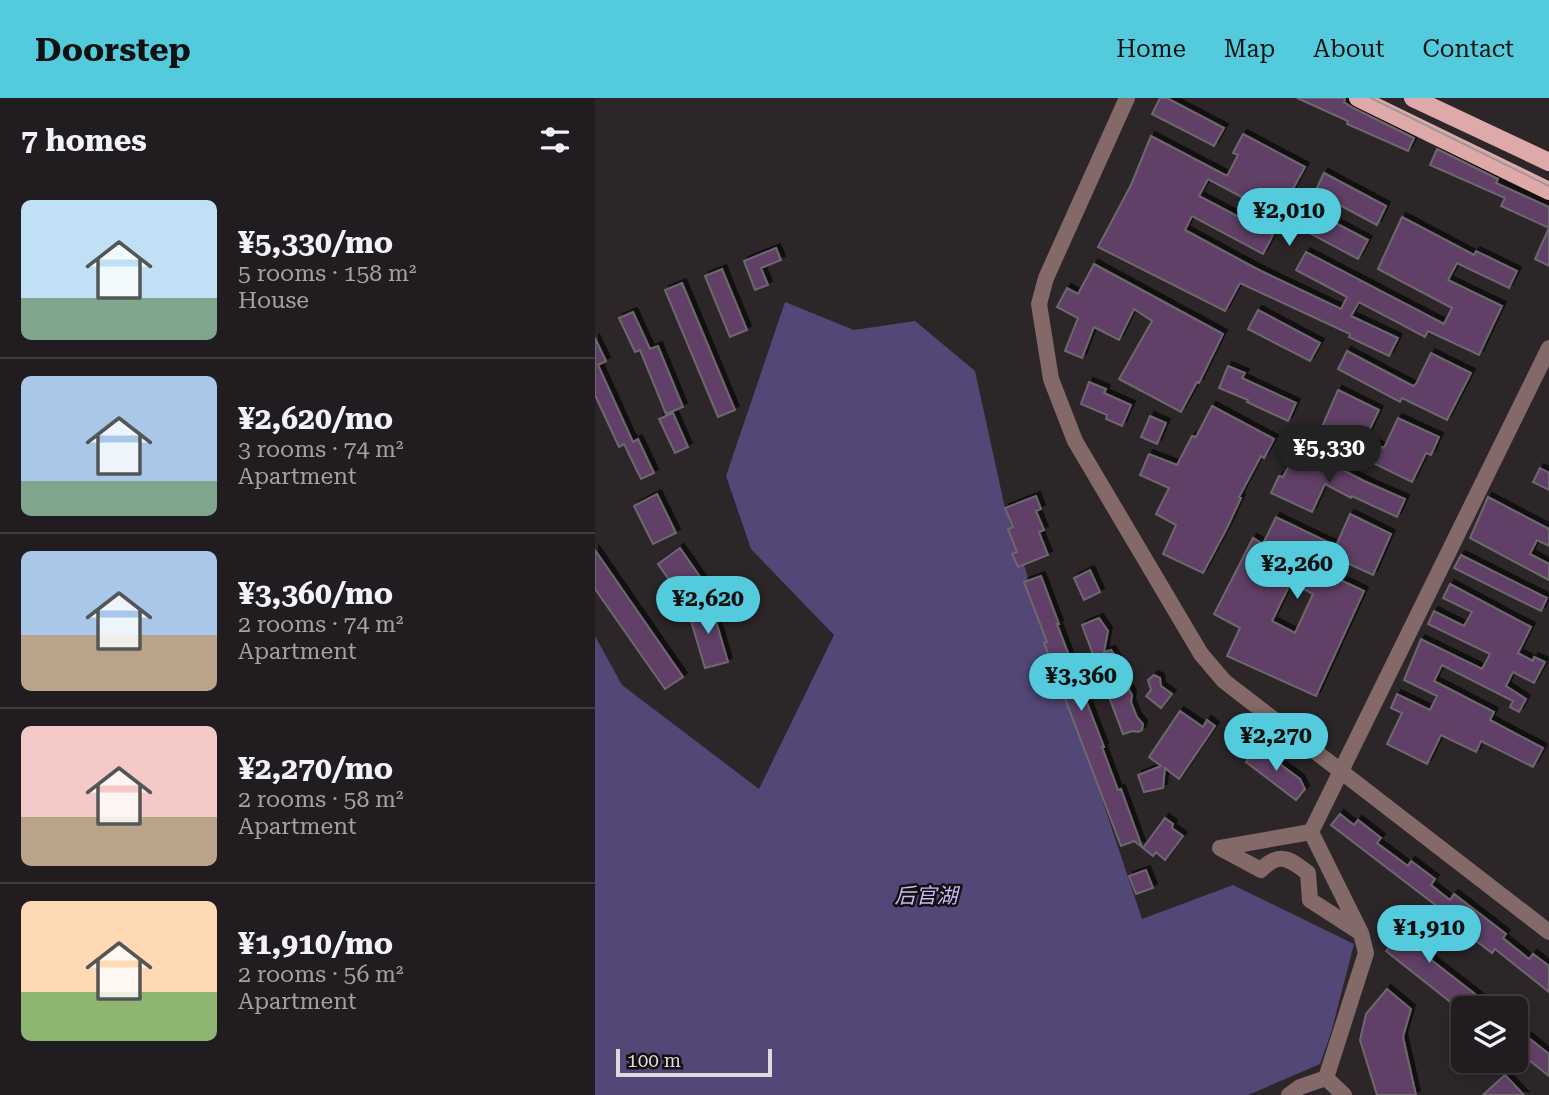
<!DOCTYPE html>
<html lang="en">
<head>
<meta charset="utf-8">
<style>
  body { margin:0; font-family:"Roboto Serif","Noto Sans SC",serif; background:#292528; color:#f1f3f6; height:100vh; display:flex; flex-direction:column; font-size:26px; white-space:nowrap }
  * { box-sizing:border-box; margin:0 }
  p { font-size:23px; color:#a2a1a4 }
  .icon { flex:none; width:38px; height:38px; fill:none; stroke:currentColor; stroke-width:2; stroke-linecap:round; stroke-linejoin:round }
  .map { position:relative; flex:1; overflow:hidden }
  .sheet { display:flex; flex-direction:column; background:#211c1f; width:595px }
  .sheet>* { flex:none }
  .tools { position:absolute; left:856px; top:898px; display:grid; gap:14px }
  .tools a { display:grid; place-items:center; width:77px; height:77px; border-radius:10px; background:#211c1f; box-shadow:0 4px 10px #0003,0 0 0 2px #3e3a3d; font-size:35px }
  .scale { position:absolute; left:21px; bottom:18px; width:156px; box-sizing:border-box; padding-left:7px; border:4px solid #ded9db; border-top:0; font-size:19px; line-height:24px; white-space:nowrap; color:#ded9db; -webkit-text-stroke:5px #131011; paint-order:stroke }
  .price { position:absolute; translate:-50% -60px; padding:0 16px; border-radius:24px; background:#54cadd; color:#111; font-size:23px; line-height:46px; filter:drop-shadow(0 2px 4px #0008) }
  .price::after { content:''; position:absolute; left:50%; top:42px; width:21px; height:16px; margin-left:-10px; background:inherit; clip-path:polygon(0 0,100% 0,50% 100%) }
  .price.current { background:#222; color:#fff }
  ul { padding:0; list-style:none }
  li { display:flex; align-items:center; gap:21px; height:175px; padding:0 21px }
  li+li { border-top:2px solid #3e3a3d }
  li span { display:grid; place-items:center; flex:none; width:196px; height:140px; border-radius:10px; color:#555 }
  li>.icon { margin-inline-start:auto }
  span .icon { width:84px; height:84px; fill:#fffc; stroke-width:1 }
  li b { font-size:30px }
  h2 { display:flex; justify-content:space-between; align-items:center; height:84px; padding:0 21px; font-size:30px }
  header { display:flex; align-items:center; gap:42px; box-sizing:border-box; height:98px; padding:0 35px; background:#54cadd; color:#111 }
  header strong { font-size:33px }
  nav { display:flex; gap:38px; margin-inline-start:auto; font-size:24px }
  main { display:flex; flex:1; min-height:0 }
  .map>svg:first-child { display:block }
  .water { fill:#524776 }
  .building { fill:#613f66; stroke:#6d686e; stroke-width:2; fill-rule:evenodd; filter:url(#shadow) }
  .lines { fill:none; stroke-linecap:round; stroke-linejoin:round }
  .minor { stroke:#846969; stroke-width:16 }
  .major { stroke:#e0a9a9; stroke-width:18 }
  .tram { stroke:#9d989a; stroke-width:2 }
  .labels { text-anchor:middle; stroke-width:5; stroke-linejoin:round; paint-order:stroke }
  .water-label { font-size:21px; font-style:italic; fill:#c6baf7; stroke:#131011 }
</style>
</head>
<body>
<header>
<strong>Doorstep</strong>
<nav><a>Home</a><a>Map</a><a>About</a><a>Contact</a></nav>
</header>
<main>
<section class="sheet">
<h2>7 homes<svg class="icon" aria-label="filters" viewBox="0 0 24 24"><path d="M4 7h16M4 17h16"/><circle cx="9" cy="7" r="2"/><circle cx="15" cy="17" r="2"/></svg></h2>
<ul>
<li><span style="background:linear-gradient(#bfe0f5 70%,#7fa58c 0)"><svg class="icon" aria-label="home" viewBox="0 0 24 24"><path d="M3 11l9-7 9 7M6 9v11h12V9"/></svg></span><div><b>¥5,330/mo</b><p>5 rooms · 158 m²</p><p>House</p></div></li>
<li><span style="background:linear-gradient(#a9c7e8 75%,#7fa58c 0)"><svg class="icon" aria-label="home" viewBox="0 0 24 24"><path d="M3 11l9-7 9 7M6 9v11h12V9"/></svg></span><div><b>¥2,620/mo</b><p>3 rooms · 74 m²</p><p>Apartment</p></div></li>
<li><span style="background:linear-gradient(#a9c7e8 60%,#b9a48a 0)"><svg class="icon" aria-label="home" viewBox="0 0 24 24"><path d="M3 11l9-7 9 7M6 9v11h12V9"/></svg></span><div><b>¥3,360/mo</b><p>2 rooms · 74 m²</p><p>Apartment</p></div></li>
<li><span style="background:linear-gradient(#f6c9c9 65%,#b9a48a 0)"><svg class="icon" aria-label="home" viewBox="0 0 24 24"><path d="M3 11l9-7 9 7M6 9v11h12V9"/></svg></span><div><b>¥2,270/mo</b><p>2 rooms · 58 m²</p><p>Apartment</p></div></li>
<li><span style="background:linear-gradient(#ffd9b3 65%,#8fb573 0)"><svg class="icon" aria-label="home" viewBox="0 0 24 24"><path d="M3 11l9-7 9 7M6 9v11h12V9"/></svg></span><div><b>¥1,910/mo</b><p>2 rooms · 56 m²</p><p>Apartment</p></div></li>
</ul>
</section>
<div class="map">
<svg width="954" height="997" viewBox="0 0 954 997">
  <defs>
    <filter id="shadow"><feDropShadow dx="4" dy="-4" stdDeviation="0" flood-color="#0009"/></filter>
  </defs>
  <rect width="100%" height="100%" fill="#2c2629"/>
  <!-- water -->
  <path class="water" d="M190,204L259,232L320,223L380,273L410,410L547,821L638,787L759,846L736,935L725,966L653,997H0V538L27,587L164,691L239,537L156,451L131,378Z"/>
  <!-- building -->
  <path class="building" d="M565,0H572L629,30L619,48L557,16Z
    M702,0H750L749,4L758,10L819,40L813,53L752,26L753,23Z
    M648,36L710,69L693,100L773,142L763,161L613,81L604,98L678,137L668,156L597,118L590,132L662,171L746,211L752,199L701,172L711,154L849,226L857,210L783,171L807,119L879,157L881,153L922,173L914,190L862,165L853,182L907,208L884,257L833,233L830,239L764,204L756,218L803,240L794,258L754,239L755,236L645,185L630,213L503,149L536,87L556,38L632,78L643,57L638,55Z
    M842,51L903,81L901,85L954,109V130L906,108L910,100L835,67Z
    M729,75L791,108L782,127L720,94Z
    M954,130V168L940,161Z
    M181,150L186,162L166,170L173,187L160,192L149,163Z
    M499,166L628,236L604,285L602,284L586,314L524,281L557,223L539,211L524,242L499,229L487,260L470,253L483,220L462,209L472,190L483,196Z
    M127,171L152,232L135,239L110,178Z
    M87,185L140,312L123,319L70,192Z
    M663,212L725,245L715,263L653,231Z
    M38,214L55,251L63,248L88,309L71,316L45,252L40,254L24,220Z
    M0,240L11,263L3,267L38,344L43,341L59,375L46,381L29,346L24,349L0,297Z
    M752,253L818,288L821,286L836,255L876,275L852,322L807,300L805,304L743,271Z
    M633,268L650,275L647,280L701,305L693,323L652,304L653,302L624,290Z
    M494,284L511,291L509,295L536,307L527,328L511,321L512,317L486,306Z
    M743,292L784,312L771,339V342L789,350L803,320L844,339L836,357L831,355L817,384L723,338Z
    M617,308L679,341L669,360L666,358L644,399L646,400L632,430L608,475L568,456L581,427L561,416L574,390L545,377L554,356L582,367L597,338L601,339Z
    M78,315L93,349L80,355L64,321Z
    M555,318L571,325L562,346L546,339Z
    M704,349L769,383L810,401L802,419L757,398L756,400L730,386L717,414L676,395L684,378L688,379Z
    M945,370L954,375V392L938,384Z
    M62,396L81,435L58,446L39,408Z
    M441,398L446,411L441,413L449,432L444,434L453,457L423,469L417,456L422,454L413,431L418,429L410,410Z
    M893,399L954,431V448L942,442L935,456L954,466V482L875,440Z
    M755,416L796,436L778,477L726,453L718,469L769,493L721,598L632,558L645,530L619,516L658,440L668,446L681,419L741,448ZM696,484L718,496L700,535L677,523Z
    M85,450L108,483L86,499L63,466Z
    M0,452L88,579L70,591L0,491Z
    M866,457L952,500L946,513L859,470Z
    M495,472L505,494L489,502L479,480Z
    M446,478L464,526H462L509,649H507L523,692L526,691L547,749L539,743L526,748L449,545L452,544L429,484Z
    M855,486L936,529L923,555L938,563L939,559L950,564L939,585L918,574L911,588L931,601L924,614L915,609L918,603L847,567L839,583L899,614L895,622L948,650L938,669L886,643L881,654L846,637L832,666L792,646L807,615L796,610L802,596L835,612L842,598L809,582L826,541L887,571L895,556L833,526L839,513L869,528L877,514L848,500Z
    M116,506L133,564L110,570L93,513Z
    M504,520L513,533L509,554L516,552L524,565L519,586L529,583L537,597L536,604L542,619L548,626L547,632L543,634L538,633L528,636L487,527Z
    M559,577L565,580L566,588L577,596L566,610L551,598L556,592L553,582Z
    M585,613L608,629L612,622L620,628L584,681L570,670L568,690L549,694L543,677L566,668L554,659Z
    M662,649L705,681L710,691L701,702L651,664Z
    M745,716L759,727L763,722L786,740L782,745L813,768L816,763L840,781L836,787L855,802L859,796L911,836L908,840L934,861L938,856L954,868V894L900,851L897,855L845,815L847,812L736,727Z
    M570,720L578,726L577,730L588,738L570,762L561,754L558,758L548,750Z
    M551,772L558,790L541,796L534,778Z
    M817,820L843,841L830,857L885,900L877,910H863L791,853Z
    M792,891L816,911L808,939L821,997H782L765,942L771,916Z
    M920,929L954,956V978L920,951Z
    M910,977L929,997H888Z"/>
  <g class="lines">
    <!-- minor -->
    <path class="minor" d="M532,0L451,180L444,206L456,281L480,343L606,556L629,583L954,834
      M716,734L766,835L771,855L731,980
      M766,835L715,802L713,775C695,761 684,753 666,772L625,750L716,734L954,250
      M731,980L749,997
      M694,997L705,989L731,980"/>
    <!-- major -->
    <path class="major" d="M763,0L954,93
      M818,0L954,64"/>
    <!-- tram -->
    <path class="tram" d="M776,0L954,88"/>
  </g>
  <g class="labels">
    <!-- water labels -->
    <g class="water-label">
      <text x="331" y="805">后官湖</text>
    </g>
  </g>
</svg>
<div class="tools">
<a><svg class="icon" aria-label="layers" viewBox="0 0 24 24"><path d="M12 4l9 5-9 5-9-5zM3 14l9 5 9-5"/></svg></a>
</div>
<div class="scale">100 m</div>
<b class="price" style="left:694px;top:150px">¥2,010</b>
<b class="price current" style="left:734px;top:387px">¥5,330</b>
<b class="price" style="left:702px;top:503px">¥2,260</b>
<b class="price" style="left:113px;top:538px">¥2,620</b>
<b class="price" style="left:486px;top:615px">¥3,360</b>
<b class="price" style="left:681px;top:675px">¥2,270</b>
<b class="price" style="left:834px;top:867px">¥1,910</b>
</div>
</main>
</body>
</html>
